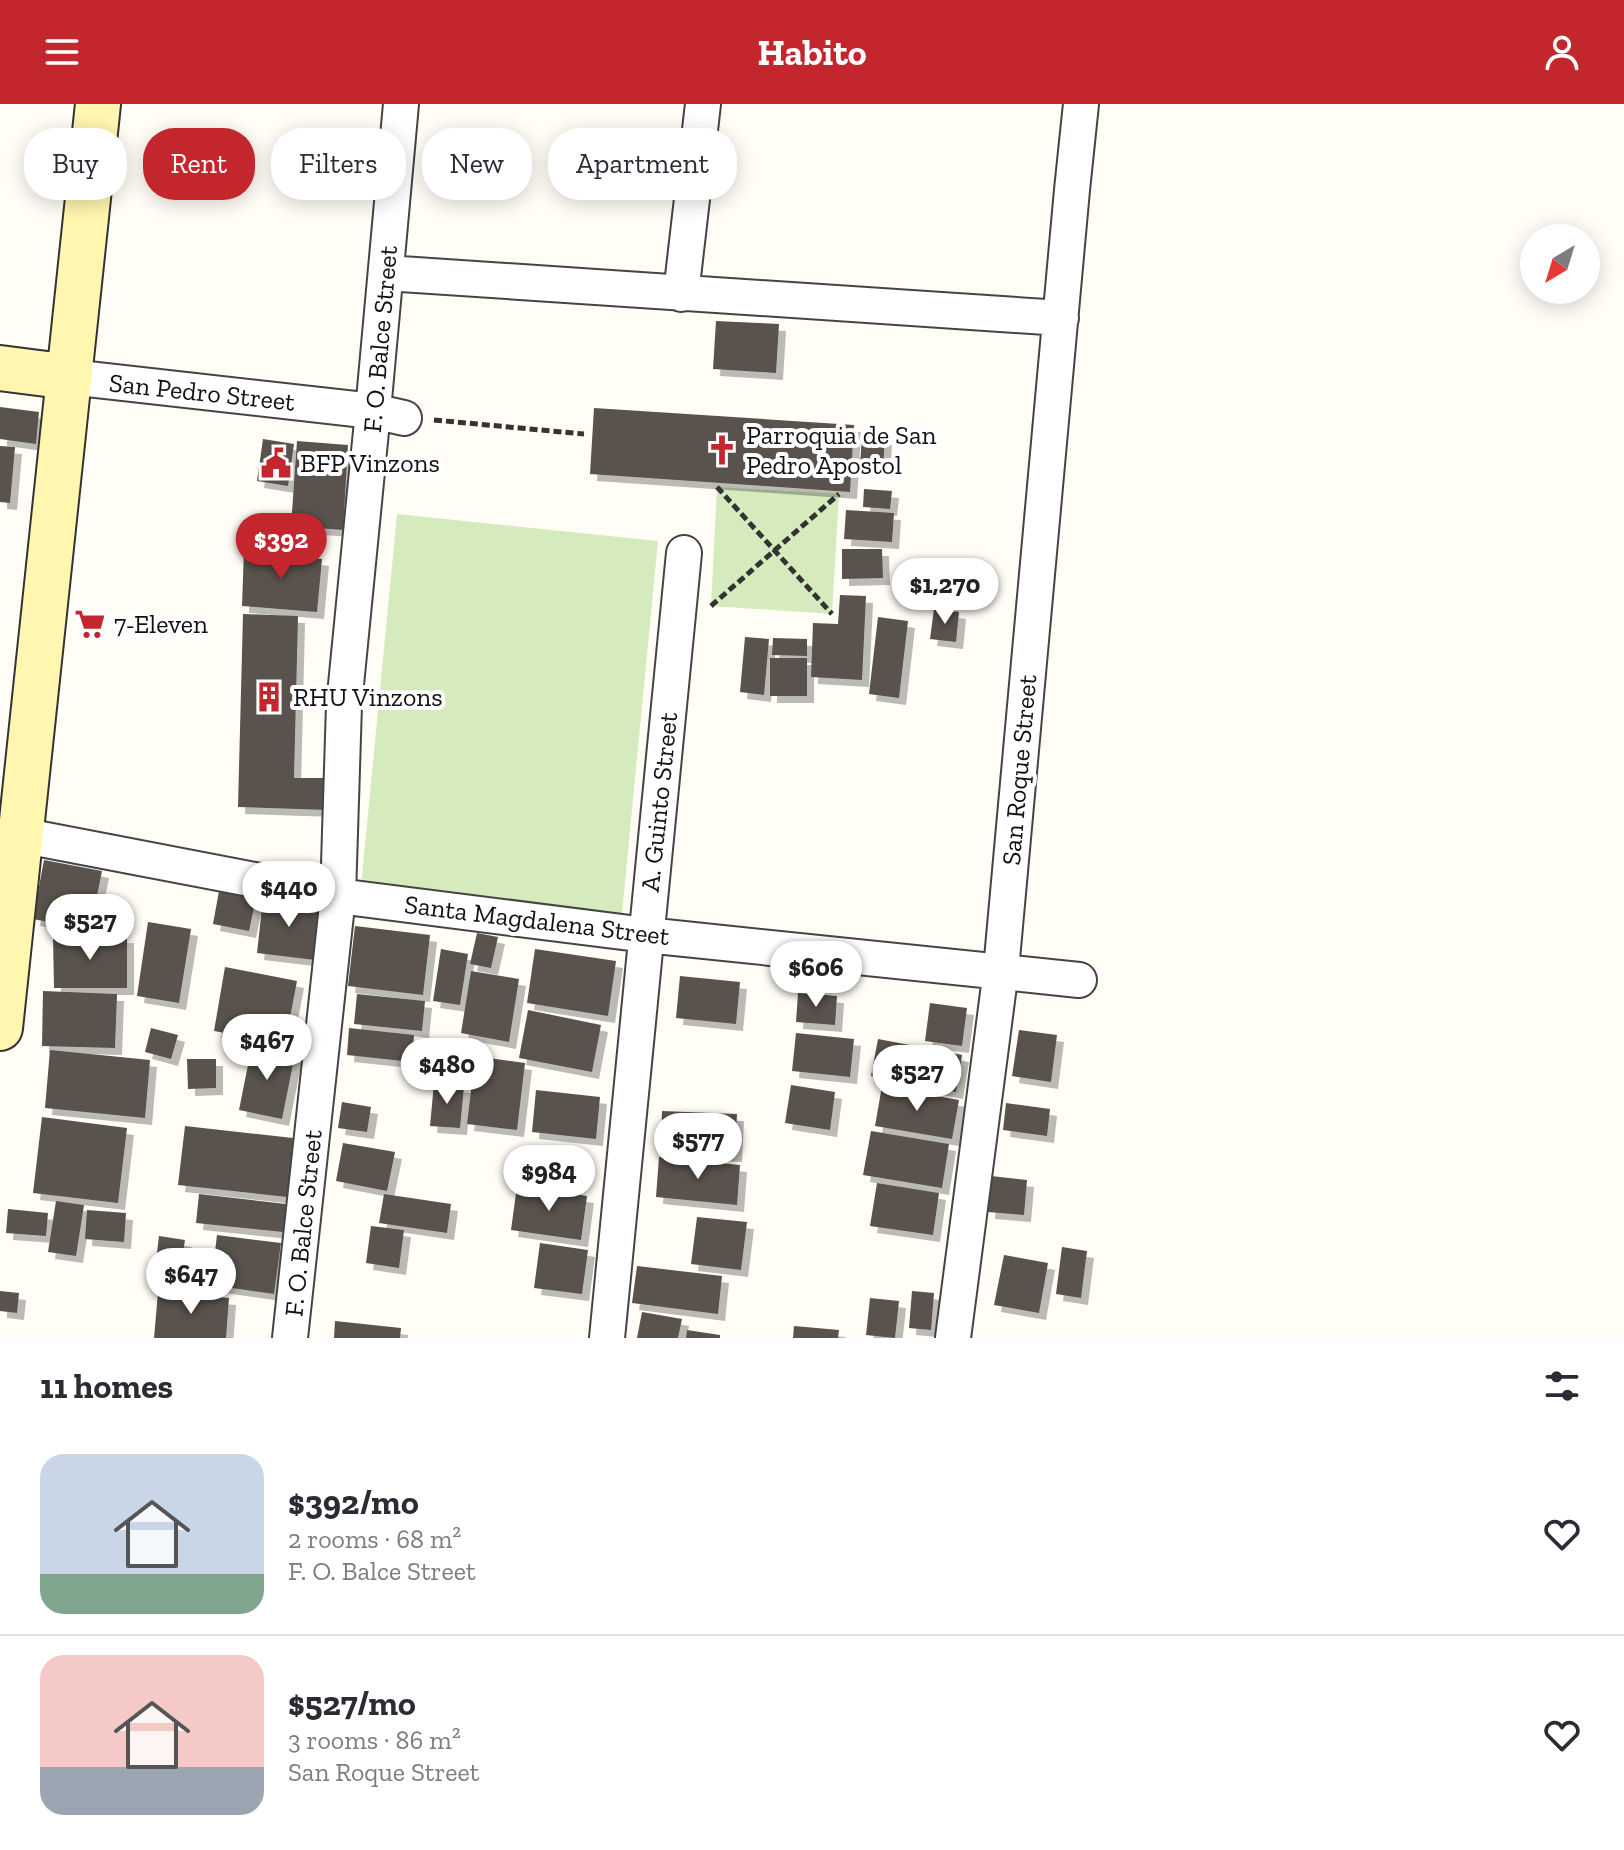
<!DOCTYPE html>
<html lang="en">
<head>
<meta charset="utf-8">
<style>
  body { margin:0; font-family:"Zilla Slab",serif; background:#f7f7f7; color:#2b2b33; height:100vh; display:flex; flex-direction:column; font-size:30px; white-space:nowrap }
  * { box-sizing:border-box; margin:0 }
  p { font-size:26px; color:#7c7c81 }
  .icon { flex:none; width:44px; height:44px; fill:none; stroke:currentColor; stroke-width:2; stroke-linecap:round; stroke-linejoin:round }
  .map { position:relative; height:1234px; overflow:hidden }
  .drawer { display:flex; flex-direction:column; background:#fff; flex:1 }
  .drawer>* { flex:none }
  .banner { position:absolute; left:24px; top:24px; width:800px; height:72px; display:flex; gap:16px }
  .needle { width:52px; rotate:218deg }
  .buttons { position:absolute; left:1520px; top:120px; display:grid; gap:16px }
  .buttons a { display:grid; place-items:center; width:80px; height:80px; border-radius:50%; background:#fff; box-shadow:0 4px 20px #0003; font-size:40px }
  .price { position:absolute; translate:-50% -68px; padding:0 18px; border-radius:28px; background:#fff; color:#222; font-size:26px; line-height:52px; filter:drop-shadow(0 2px 4px #0008) }
  .price::after { content:''; position:absolute; left:50%; top:48px; width:24px; height:18px; margin-left:-12px; background:inherit; clip-path:polygon(0 0,100% 0,50% 100%) }
  .price.active { background:#c4262e; color:#fff }
  ul { padding:0; list-style:none }
  li { display:flex; align-items:center; gap:24px; height:200px; padding:0 40px }
  li+li { border-top:2px solid #e1e1e2 }
  li span { display:grid; place-items:center; flex:none; width:224px; height:160px; border-radius:24px; color:#555 }
  li>.icon { margin-inline-start:auto }
  span .icon { width:96px; height:96px; fill:#fffc; stroke-width:1 }
  li b { font-size:34px }
  h2 { display:flex; justify-content:space-between; align-items:center; height:96px; padding:0 40px; font-size:34px }
  .pill { padding:0 28px; border-radius:32px; background:#fff; box-shadow:0 4px 20px #0003; font-size:28px; line-height:72px }
  .pill.active { background:#c4262e; color:#fff }
  header { display:flex; justify-content:space-between; align-items:center; height:104px; padding:0 40px; background:#c4262e; color:#fff; font-size:36px; font-weight:700 }
  .map>svg:first-child { display:block }
  .green { fill:#d5ebbd }
  .building { fill:#5a524d; filter:url(#shadow) }
  .lines { fill:none; stroke-linecap:round; stroke-linejoin:round }
  .street-casing { stroke:#444; stroke-width:38 }
  .secondary-casing { stroke:#333; stroke-width:48 }
  .path { stroke:#333; stroke-width:5; stroke-dasharray:8 4; stroke-linecap:butt }
  .street { stroke:#fff; stroke-width:34 }
  .secondary { stroke:#fff6b0; stroke-width:44 }
  .labels { text-anchor:middle; stroke-width:8; stroke-linejoin:round; paint-order:stroke }
  .street-label { font-size:26px; fill:#111; stroke:#fff }
  .poi-label { font-size:26px; fill:#111; stroke:#fff; text-anchor:start }
</style>
</head>
<body>
<header><svg class="icon" aria-label="menu" viewBox="0 0 24 24"><path d="M4 6h16M4 12h16M4 18h16"/></svg>Habito<svg class="icon" aria-label="person" viewBox="0 0 24 24"><circle cx="12" cy="8" r="4"/><path d="M4 21q1-7 8-7t8 7"/></svg></header>
<div class="map">
<svg width="1624" height="1234" viewBox="0 0 1624 1234">
  <defs>
    <filter id="shadow"><feDropShadow dx="7" dy="7" stdDeviation="0" flood-color="#0004"/></filter>
  </defs>
  <rect width="100%" height="100%" fill="#fffdf5"/>
  <!-- green -->
  <path class="green" d="M717,383L839,390L832,510L711,502Z
    M397,410L658,437L622,809L361,782Z"/>
  <!-- building -->
  <path class="building" d="M716,217L779,220L776,269L713,265Z
    M0,303L39,308L36,340L0,335Z
    M594,304L854,321L850,388L590,370Z
    M862,332L885,334L883,363L860,361Z
    M263,335L294,340L288,382L257,377Z
    M297,337L348,341L343,426L291,422Z
    M0,342L15,343L10,399L0,398Z
    M864,385L892,387L890,405L863,403Z
    M846,406L894,409L892,438L844,435Z
    M244,445L322,455L317,508L242,502Z
    M842,445H882L883,474L842,475Z
    M840,491L866,492L862,576L811,573L813,519L838,520Z
    M934,505L959,508L956,538L930,535Z
    M243,510L298,512L294,674H329L328,706L238,703Z
    M878,513L908,517L899,594L869,590Z
    M745,533L769,535L764,591L740,588Z
    M773,534L807,535V552L772,551Z
    M770,554H807V592H770Z
    M44,756L102,767L90,826L33,815Z
    M219,787L256,794L249,827L213,820Z
    M263,794L321,801L315,856L257,849Z
    M148,818L191,825L179,899L137,892Z
    M355,822L430,831L423,891L348,882Z
    M477,829L498,833L491,864L470,860Z
    M127,832V884H54L53,833Z
    M441,845L468,850L460,901L433,897Z
    M535,845L616,857L608,912L527,899Z
    M225,863L297,877L285,940L214,927Z
    M471,867L519,875L509,938L461,929Z
    M680,872L740,878L736,920L676,914Z
    M43,887L117,890L115,944L42,942Z
    M798,889L837,892L835,921L796,918Z
    M357,890L425,897L422,927L354,920Z
    M930,899L967,904L962,942L925,937Z
    M528,906L601,921L592,968L519,954Z
    M151,924L178,931L171,955L145,948Z
    M349,924L414,931L412,958L347,951Z
    M1019,926L1057,931L1051,978L1012,972Z
    M796,929L854,935L850,973L792,967Z
    M878,935L962,951L956,988L871,972Z
    M252,941L295,950L282,1015L239,1006Z
    M50,946L150,956L145,1014L45,1004Z
    M475,952L525,959L517,1026L467,1020Z
    M187,955H216V984L188,985Z
    M434,979L464,982L460,1024L430,1022Z
    M791,981L835,988L830,1026L785,1019Z
    M882,982L959,996L952,1035L875,1022Z
    M536,986L600,993L596,1035L532,1028Z
    M342,998L371,1003L367,1028L338,1024Z
    M1006,999L1050,1005L1047,1032L1003,1026Z
    M662,1007L737,1010L735,1051L661,1048Z
    M42,1013L127,1024L118,1099L33,1089Z
    M185,1022L293,1034L287,1093L178,1081Z
    M871,1027L949,1040L942,1084L863,1071Z
    M343,1039L395,1048L387,1087L336,1077Z
    M659,1053L740,1061L737,1101L656,1093Z
    M991,1072L1027,1076L1024,1111L988,1108Z
    M877,1079L939,1089L933,1131L870,1122Z
    M517,1082L587,1092L581,1136L511,1126Z
    M199,1090L286,1100L283,1128L196,1119Z
    M384,1090L451,1100L447,1129L379,1119Z
    M56,1097L84,1101L76,1152L48,1148Z
    M8,1105L48,1109L46,1132L6,1129Z
    M87,1106L126,1109L124,1138L85,1135Z
    M697,1113L747,1118L741,1166L691,1160Z
    M371,1122L404,1126L399,1164L366,1159Z
    M217,1131L281,1139L274,1190L211,1181Z
    M159,1132L185,1136L181,1161L156,1157Z
    M540,1139L588,1146L582,1190L534,1184Z
    M1062,1143L1087,1147L1081,1194L1056,1190Z
    M1004,1151L1048,1159L1039,1209L994,1201Z
    M637,1162L722,1172L718,1210L632,1199Z
    M0,1187L19,1189L17,1209L0,1207Z
    M912,1187L934,1189L931,1226L909,1224Z
    M158,1188L229,1194L226,1234H154Z
    M870,1194L899,1197L895,1234L866,1231Z
    M642,1208L682,1215L678,1234H637Z
    M335,1217L401,1224L400,1234H334Z
    M794,1222L839,1226L838,1234H793Z
    M687,1226L720,1231V1234H686Z"/>
  <g class="lines">
    <!-- street casing -->
    <g class="street-casing">
      <path id="street" d="M386,169L1061,214
        M681,190L703,0
        M70,273L373,307L404,314
        M20,731L338,792L646,831L1079,876
        M290,1234L338,792L344,601L373,307L401,0
        M607,1234L684,449
        M953,1234L1001,866L1072,86L1081,0"/>
    </g>
    <!-- secondary casing -->
    <g class="secondary-casing">
      <path id="secondary" d="M0,264L70,273
        M0,924L98,0"/>
    </g>
    <!-- path -->
    <path class="path" d="M434,316L584,330
      M717,383L832,510
      M711,502L839,390"/>
    <!-- street -->
    <use href="#street" class="street"/>
    <!-- secondary -->
    <use href="#secondary" class="secondary"/>
  </g>
  <!-- icons -->
  <defs>
    <g id="church-bare" transform="scale(2.4)"><path d="M-1.2-6h2.4v3.5h3.3v2.4h-3.3V6h-2.4V-.1h-3.3v-2.4h3.3Z" fill="#c4262e" stroke="#fff" stroke-width="2.5" paint-order="stroke"/></g>
    <g id="civic-bare" transform="scale(2.4)"><path d="M-.6-6.5H3V-4.5H.6V-3L4-1V1h2V6H-6V1h2V-1L-.6-3ZM-1.2 2.5V6h2.4V2.5Z" fill="#c4262e" stroke="#fff" stroke-width="2.5" paint-order="stroke"/></g>
    <g id="supermarket-bare" transform="scale(2.4)"><path d="M-6-5.5h2.5l.6 2H6L4.5 2H-2.5L-4.4-4H-6ZM-1.5 3.2a1.3 1.3 0 1 0 .1 0ZM3 3.2a1.3 1.3 0 1 0 .1 0Z" fill="#c4262e" stroke="#fff" stroke-width="2.5" paint-order="stroke"/></g>
    <g id="building-bare" transform="scale(2.4)"><path d="M-4-6H4V6H1V3H-1V6H-4ZM-2.5-4.3h1.7v1.8h-1.7ZM.8-4.3h1.7v1.8H.8ZM-2.5-1h1.7V.8h-1.7ZM.8-1h1.7V.8H.8Z" fill="#c4262e" stroke="#fff" stroke-width="2.5" paint-order="stroke"/></g>
  </defs>
  <g fill-rule="evenodd">
    <use href="#church-bare" x="722" y="346"/>
    <use href="#civic-bare" x="276" y="359"/>
    <use href="#supermarket-bare" x="90" y="520"/>
    <use href="#building-bare" x="269" y="593"/>
  </g>
  <g class="labels">
    <!-- street labels -->
    <g class="street-label">
      <text transform="translate(380 235) rotate(-85)" y="9">F. O. Balce Street</text>
      <text transform="translate(202 288) rotate(6)" y="9">San Pedro Street</text>
      <text transform="translate(1019 666) rotate(-85)" y="9">San Roque Street</text>
      <text transform="translate(659 698) rotate(-84)" y="9">A. Guinto Street</text>
      <text transform="translate(537 816) rotate(7)" y="9">Santa Magdalena Street</text>
      <text transform="translate(303 1119) rotate(-84)" y="9">F. O. Balce Street</text>
    </g>
    <!-- poi labels -->
    <g class="poi-label">
      <text x="746" y="340">Parroquia de San<tspan x="746" dy="30">Pedro Apostol</tspan></text>
      <text x="300" y="368">BFP Vinzons</text>
      <text x="114" y="529">7-Eleven</text>
      <text x="293" y="602">RHU Vinzons</text>
    </g>
  </g>
</svg>
<div class="buttons">
<a><svg class="needle" viewBox="-14 -14 28 28"><path d="M0-13l5 13h-10z" fill="#e53935"/><path d="M0 13l5-13h-10z" fill="#7c7c81"/></svg></a>
</div>
<b class="price active" style="left:281px;top:477px">$392</b>
<b class="price" style="left:945px;top:522px">$1,270</b>
<b class="price" style="left:289px;top:825px">$440</b>
<b class="price" style="left:90px;top:858px">$527</b>
<b class="price" style="left:816px;top:905px">$606</b>
<b class="price" style="left:267px;top:978px">$467</b>
<b class="price" style="left:447px;top:1002px">$480</b>
<b class="price" style="left:917px;top:1009px">$527</b>
<b class="price" style="left:698px;top:1077px">$577</b>
<b class="price" style="left:549px;top:1109px">$984</b>
<b class="price" style="left:191px;top:1212px">$647</b>
<div class="banner">
<a class="pill">Buy</a>
<a class="pill active">Rent</a>
<a class="pill">Filters</a>
<a class="pill">New</a>
<a class="pill">Apartment</a>
</div>
</div>
<section class="drawer">
<h2>11 homes<svg class="icon" aria-label="filters" viewBox="0 0 24 24"><path d="M4 7h16M4 17h16"/><circle cx="9" cy="7" r="2"/><circle cx="15" cy="17" r="2"/></svg></h2>
<ul>
<li><span style="background:linear-gradient(#c9d6e8 75%,#7fa58c 0)"><svg class="icon" aria-label="home" viewBox="0 0 24 24"><path d="M3 11l9-7 9 7M6 9v11h12V9"/></svg></span><div><b>$392/mo</b><p>2 rooms · 68 m²</p><p>F. O. Balce Street</p></div><svg class="icon" aria-label="heart" viewBox="0 0 24 24"><path d="M12 20l-8-8c-3-5 5-10 8-4 3-6 11-1 8 4z"/></svg></li>
<li><span style="background:linear-gradient(#f6c9c9 70%,#9aa5b1 0)"><svg class="icon" aria-label="home" viewBox="0 0 24 24"><path d="M3 11l9-7 9 7M6 9v11h12V9"/></svg></span><div><b>$527/mo</b><p>3 rooms · 86 m²</p><p>San Roque Street</p></div><svg class="icon" aria-label="heart" viewBox="0 0 24 24"><path d="M12 20l-8-8c-3-5 5-10 8-4 3-6 11-1 8 4z"/></svg></li>
</ul>
</section>
</body>
</html>
